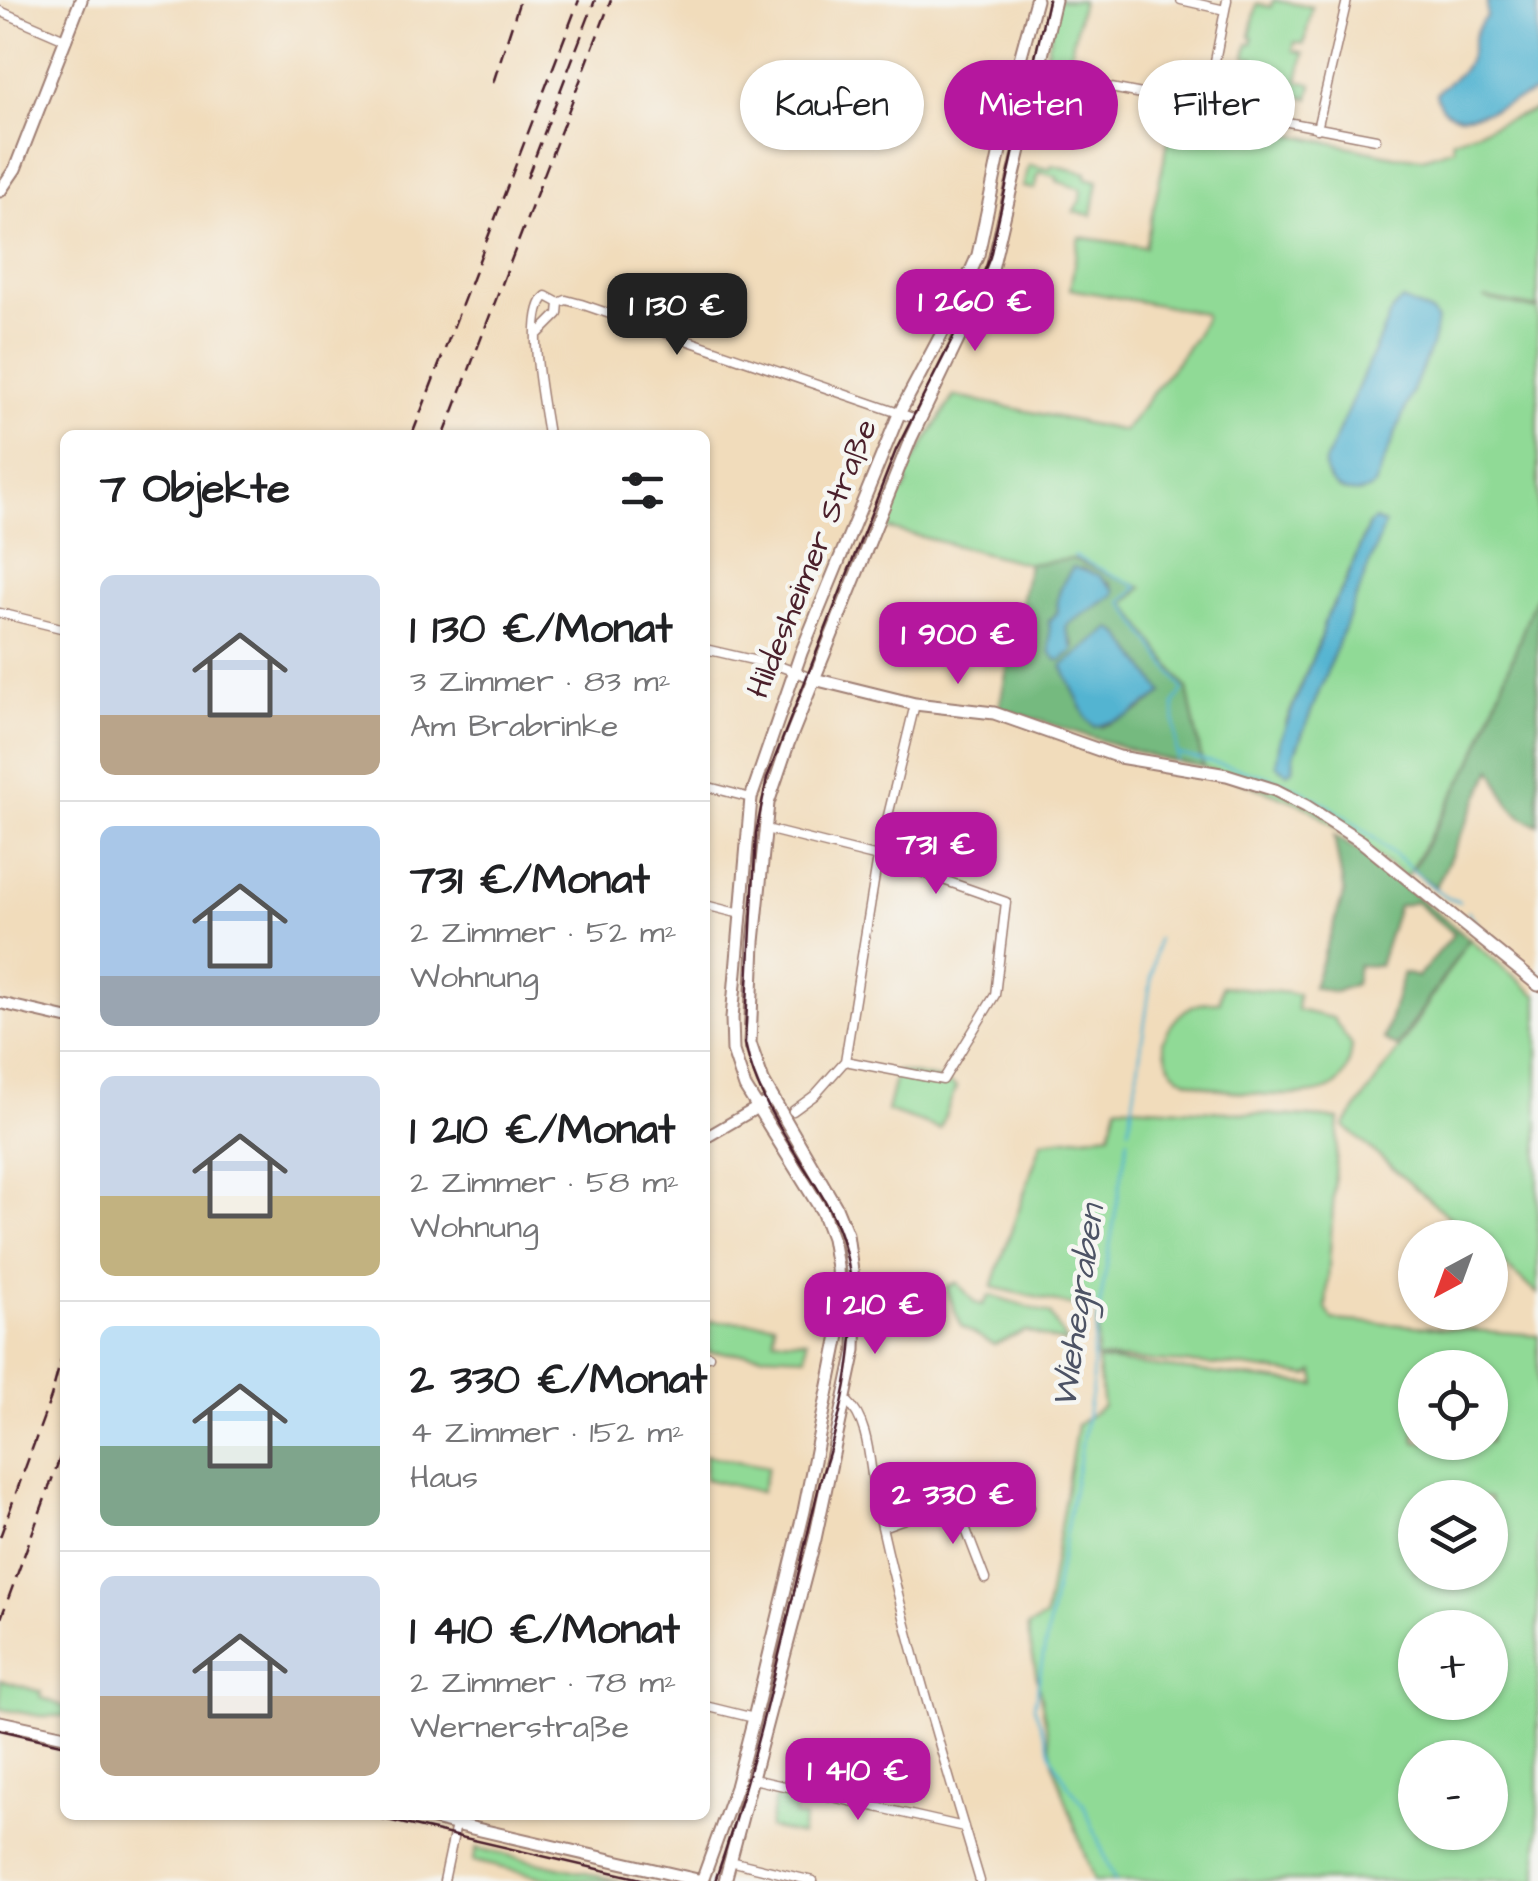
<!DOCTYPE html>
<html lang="de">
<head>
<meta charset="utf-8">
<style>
  body { margin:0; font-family:"Architects Daughter",sans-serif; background:#f6f6f6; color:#202124; height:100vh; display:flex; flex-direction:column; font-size:38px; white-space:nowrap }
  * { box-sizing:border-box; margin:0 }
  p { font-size:32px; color:#757577 }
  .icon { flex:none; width:55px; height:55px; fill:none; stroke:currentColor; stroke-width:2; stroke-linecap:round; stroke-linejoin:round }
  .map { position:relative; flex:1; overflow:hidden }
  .drawer { position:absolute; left:60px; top:430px; width:650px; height:1390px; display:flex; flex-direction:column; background:#fff; border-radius:15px; box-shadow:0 2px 8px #0004 }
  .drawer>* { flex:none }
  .guide { position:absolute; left:740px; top:60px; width:648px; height:90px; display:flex; gap:20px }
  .needle { width:65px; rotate:221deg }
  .buttons { position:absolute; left:1398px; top:1220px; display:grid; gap:20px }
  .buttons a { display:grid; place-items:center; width:110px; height:110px; border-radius:50%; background:#fff; box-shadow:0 2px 8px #0004; font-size:50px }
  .price { position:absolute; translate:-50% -85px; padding:0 22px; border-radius:20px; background:#b5179e; color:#fff; font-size:32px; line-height:65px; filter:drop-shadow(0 2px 5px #0008) }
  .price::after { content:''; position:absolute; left:50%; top:60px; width:30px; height:22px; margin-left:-15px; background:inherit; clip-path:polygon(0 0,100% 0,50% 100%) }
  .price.active { background:#222; color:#fff }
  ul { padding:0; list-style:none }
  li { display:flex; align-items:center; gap:30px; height:250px; padding:0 40px }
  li+li { border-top:2px solid #e0e0e0 }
  li span { display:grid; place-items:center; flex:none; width:280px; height:200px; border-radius:15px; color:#555 }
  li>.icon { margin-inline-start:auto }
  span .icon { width:120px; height:120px; fill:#fffc; stroke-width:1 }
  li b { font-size:42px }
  h2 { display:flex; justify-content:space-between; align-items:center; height:120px; padding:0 40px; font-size:42px }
  .chip { padding:0 35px; border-radius:45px; background:#fff; box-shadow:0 2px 8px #0004; font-size:35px; line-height:90px }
  .chip.active { background:#b5179e; color:#fff }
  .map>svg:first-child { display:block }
  .green { fill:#90da96; stroke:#6d7c60; stroke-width:2.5; fill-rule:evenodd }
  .forest { fill:#74ba7f; stroke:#5f6c55; stroke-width:2.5; fill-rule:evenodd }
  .water { fill:#52b4d1; stroke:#4e6a7e; stroke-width:2.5 }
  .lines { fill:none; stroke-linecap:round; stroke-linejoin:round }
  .stream { stroke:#52b4d1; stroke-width:2.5 }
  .minor-casing { stroke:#9e7e73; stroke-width:11 }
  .tertiary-casing { stroke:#9e7e73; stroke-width:14 }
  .secondary-casing { stroke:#9e7e73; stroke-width:15 }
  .minor { stroke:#fff; stroke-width:8 }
  .tertiary { stroke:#fff; stroke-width:10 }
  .secondary { stroke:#fff; stroke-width:11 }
  .tram { stroke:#4a1f2b; stroke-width:2.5 }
  .rail { stroke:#4a1f2b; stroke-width:2.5; stroke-dasharray:15 8; stroke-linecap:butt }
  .labels { text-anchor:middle; stroke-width:9; stroke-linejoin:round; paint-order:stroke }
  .street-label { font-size:32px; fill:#4a1f2b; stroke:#f6f6f2 }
  .water-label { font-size:35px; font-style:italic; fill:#4d5365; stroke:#f6f6f2 }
</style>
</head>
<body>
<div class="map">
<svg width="1538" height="1881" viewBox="0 0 1538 1881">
  <rect width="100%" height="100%" fill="#f6f6f2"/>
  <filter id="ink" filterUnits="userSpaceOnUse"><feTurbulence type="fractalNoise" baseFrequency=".01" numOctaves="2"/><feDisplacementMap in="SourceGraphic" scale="20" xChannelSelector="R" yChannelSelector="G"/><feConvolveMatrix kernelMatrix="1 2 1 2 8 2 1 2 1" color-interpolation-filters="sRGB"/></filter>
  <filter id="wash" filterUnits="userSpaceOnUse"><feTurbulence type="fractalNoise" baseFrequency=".0048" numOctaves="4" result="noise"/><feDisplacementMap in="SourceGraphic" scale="40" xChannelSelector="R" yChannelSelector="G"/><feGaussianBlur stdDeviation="2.25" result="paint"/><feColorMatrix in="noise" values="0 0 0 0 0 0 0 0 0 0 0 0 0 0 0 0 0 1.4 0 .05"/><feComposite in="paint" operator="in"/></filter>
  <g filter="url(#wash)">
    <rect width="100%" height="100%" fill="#f1dcbb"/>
    <!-- green -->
    <path class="green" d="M1057,0H1082L1065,79L1042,74Z
      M1273,0L1312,7L1304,44L1295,42L1293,50L1304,53L1298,81L1312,84L1309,99L1274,91V85L1268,84L1267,89L1237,83L1240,70L1251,72L1254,59L1245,57L1248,44H1252L1253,37L1250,36L1257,4L1271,7Z
      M1538,109V308L1484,298L1538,310V591L1473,761L1406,877L1306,806L1203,767L1187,689L1125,603L1141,588L1073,559L1029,564L886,528L897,495L903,492L908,483L904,476L954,396L1124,431L1195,337L1205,317L1204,313L1070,289L1079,237L1145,247L1175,110L1394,156L1423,158L1454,148L1453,140ZM1369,524H1384L1294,755L1293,769L1285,725L1322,634L1324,621L1343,587Z
      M1029,165L1050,169L1052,165L1086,173V178L1098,181L1092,215L1074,212L1080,200L1081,189L1057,181V177L1039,172L1035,189L1023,187Z
      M1469,939L1538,996V1294L1490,1253V1238L1472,1237L1344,1126L1399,1049Z
      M1222,986L1298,994L1297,1010L1333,1018L1352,1046C1350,1062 1347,1077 1333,1087C1307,1103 1193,1094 1173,1070C1167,1062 1165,1051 1163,1041C1174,1014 1190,1001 1220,1002Z
      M897,1071L943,1080L956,1087L940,1129L887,1111Z
      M1117,1105L1339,1119L1326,1309L1333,1320L1538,1335V1881H1094L1054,1766L1027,1627L1045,1618L1077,1425L1103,1406L1097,1360L1316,1385L1314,1372L1309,1376L1236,1366L1096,1358L1099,1312L992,1287L1042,1141L1110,1133ZM1415,1368H1490V1442H1415ZM1415,1498H1490V1572H1415ZM1415,1628H1490V1702H1415ZM1415,1758H1490V1832H1415Z
      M958,1283L975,1303L983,1305L990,1295L1050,1314L1068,1344L1025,1331L994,1345L961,1326L946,1287Z
      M710,1321L774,1323V1339L807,1340L806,1356L708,1352Z
      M705,1455L768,1467L761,1492L705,1479Z
      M0,1680L41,1692L40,1697L65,1707V1716H40L0,1709Z
      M817,1749L839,1754L835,1777L824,1772L817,1773L813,1786L805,1784Z
      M776,1793L811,1801H797L794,1816L805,1818L801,1835L769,1828Z
      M477,1848L620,1881H557L473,1861Z"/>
    <!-- forest -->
    <path class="forest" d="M1073,559L1142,588L1125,603L1187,689L1203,767L1154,757L999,708L1029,564ZM1082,568L1111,583L1114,595L1068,624L1066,629L1075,647L1049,621L1058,611L1057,599ZM1111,628L1121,635L1163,693L1139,711L1101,727L1076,691L1095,642Z
      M1538,591V825C1506,812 1506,796 1492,769L1436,887L1412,870L1473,761Z
      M1334,836L1362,853L1469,939L1397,1047L1384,1040L1403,973L1418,977L1454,934L1415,902L1398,906L1379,966L1358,965L1355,984L1335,992L1313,987L1344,893Z"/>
    <!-- water -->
    <path class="water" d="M1487,0H1538V91C1509,102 1446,140 1436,94C1443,83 1458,78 1465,67C1476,49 1468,36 1487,16Z
      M1402,300L1432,313L1437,320L1431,346L1374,486C1354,502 1322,488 1325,462L1392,310Z
      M1374,520L1385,524L1294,755L1293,769L1287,773L1276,765L1280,740L1322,634L1324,621L1344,587L1369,524Z
      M1073,567L1099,575L1115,590L1114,595L1068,624L1066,629L1074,650L1062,660H1057L1050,652L1049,621L1058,611C1055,594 1064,580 1073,567Z
      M1111,628L1121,635L1163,693L1129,716L1095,727L1087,719L1062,666Z"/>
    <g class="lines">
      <!-- stream -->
      <path class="stream" d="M1074,556L1138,587L1122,601L1183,689L1174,704L1177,761
        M1178,754C1212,763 1249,770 1282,782C1343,806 1395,857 1445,897L1459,902
        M1468,911L1479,927L1538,978
        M1129,1129L1157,939
        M1115,1881L1083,1803L1069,1786L1053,1759L1034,1706L1092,1388L1093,1346L1128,1138"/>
    </g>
  </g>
  <g filter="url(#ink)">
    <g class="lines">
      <!-- minor casing -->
      <g class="minor-casing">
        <path id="minor" d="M1181,0L1225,10
          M0,11L67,40
          M1017,70L1376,139
          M1206,107L1227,0
          M1317,129L1347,0
          M559,303L566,300L581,304L919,420
          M538,334L558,314L559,303
          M548,435C544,406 524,314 546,296L559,303
          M0,613L65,629
          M705,649L779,666L814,679
          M705,786L751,798
          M766,829L878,857L1006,902L995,995L943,1080L845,1061
          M705,905L741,914
          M793,1111L815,1095L845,1061L878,857L915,704
          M705,1355L709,1356
          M847,1401C870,1422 869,1465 875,1494C902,1625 942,1753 980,1881
          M955,1501L985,1579
          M882,1527L955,1501L999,1498L1009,1508L1030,1507
          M705,1706L754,1718
          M753,1779L964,1827
          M730,1861L813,1881
          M444,1881L458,1815"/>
      </g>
      <!-- tertiary casing -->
      <g class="tertiary-casing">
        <path id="tertiary" d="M0,1003L65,1018
          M705,1138L772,1099"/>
      </g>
      <!-- secondary casing -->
      <g class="secondary-casing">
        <path id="secondary" d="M0,191L15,169L81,0
          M814,679L915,704L994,713L1119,757L1227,775L1275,790L1306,806L1362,842L1538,985
          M0,1722L65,1736
          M416,1815L702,1881
          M702,1881L736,1787L754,1718L804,1511L840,1330L837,1267L832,1238L822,1211L745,1087L733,1051L732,1018L751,798L801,653L899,414L951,316L978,255L1017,70L1036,0
          M725,1881L815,1539L855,1350L856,1301L847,1234L836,1207L763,1081L750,1043L754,942L768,803L788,744L911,438L992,269L1055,0"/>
      </g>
      <!-- minor -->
      <use href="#minor" class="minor"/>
      <!-- tertiary -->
      <use href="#tertiary" class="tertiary"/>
      <!-- secondary -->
      <use href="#secondary" class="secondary"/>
      <!-- tram -->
      <path class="tram" d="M0,1730L65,1745
        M366,1815L650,1881
        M715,1881C761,1749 788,1613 821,1478C850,1392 873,1284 825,1201C795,1149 757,1103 745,1043L756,833L767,778L896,450L975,295L990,257L1048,0"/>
      <!-- rail -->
      <path class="rail" d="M493,83L520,0
        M527,178L595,0
        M412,435L579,0
        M444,435L611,0
        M0,1537L51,1397L65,1345
        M0,1621L65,1444"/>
    </g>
  </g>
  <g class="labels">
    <!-- street labels -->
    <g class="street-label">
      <text transform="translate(811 558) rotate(-68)" y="11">Hildesheimer Straße</text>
    </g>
    <!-- water labels -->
    <g class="water-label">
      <text transform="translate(1077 1306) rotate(-82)" y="12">Wiehegraben</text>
    </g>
  </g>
</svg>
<div class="buttons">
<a><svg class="needle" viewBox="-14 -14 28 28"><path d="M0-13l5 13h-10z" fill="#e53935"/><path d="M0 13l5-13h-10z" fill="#757577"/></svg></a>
<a><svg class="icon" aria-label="locate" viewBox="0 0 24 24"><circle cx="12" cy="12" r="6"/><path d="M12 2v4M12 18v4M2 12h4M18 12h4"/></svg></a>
<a><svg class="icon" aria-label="layers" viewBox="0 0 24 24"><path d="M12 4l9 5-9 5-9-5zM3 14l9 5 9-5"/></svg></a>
<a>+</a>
<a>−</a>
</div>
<b class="price" style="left:975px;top:354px">1 260 €</b>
<b class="price active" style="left:677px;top:358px">1 130 €</b>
<b class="price" style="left:958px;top:687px">1 900 €</b>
<b class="price" style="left:936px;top:897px">731 €</b>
<b class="price" style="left:875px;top:1357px">1 210 €</b>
<b class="price" style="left:953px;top:1547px">2 330 €</b>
<b class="price" style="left:858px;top:1823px">1 410 €</b>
<div class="guide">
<a class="chip">Kaufen</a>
<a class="chip active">Mieten</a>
<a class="chip">Filter</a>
</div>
<section class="drawer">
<h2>7 Objekte<svg class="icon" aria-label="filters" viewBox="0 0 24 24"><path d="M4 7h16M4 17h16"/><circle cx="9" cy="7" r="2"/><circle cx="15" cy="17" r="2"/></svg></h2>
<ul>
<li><span style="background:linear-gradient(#c9d6e8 70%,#b9a48a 0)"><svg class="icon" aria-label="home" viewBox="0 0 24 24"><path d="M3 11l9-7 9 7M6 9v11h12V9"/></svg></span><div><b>1 130 €/Monat</b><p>3 Zimmer · 83 m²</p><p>Am Brabrinke</p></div></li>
<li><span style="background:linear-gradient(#a9c7e8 75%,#9aa5b1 0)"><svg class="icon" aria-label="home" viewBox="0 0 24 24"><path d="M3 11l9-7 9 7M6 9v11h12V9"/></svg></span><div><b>731 €/Monat</b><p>2 Zimmer · 52 m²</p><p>Wohnung</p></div></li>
<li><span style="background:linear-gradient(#c9d6e8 60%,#c2b280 0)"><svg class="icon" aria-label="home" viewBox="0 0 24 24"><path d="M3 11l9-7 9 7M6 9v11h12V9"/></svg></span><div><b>1 210 €/Monat</b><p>2 Zimmer · 58 m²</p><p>Wohnung</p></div></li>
<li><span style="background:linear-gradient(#bfe0f5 60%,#7fa58c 0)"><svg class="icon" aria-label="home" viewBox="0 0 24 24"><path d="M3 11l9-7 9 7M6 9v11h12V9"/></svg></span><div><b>2 330 €/Monat</b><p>4 Zimmer · 152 m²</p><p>Haus</p></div></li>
<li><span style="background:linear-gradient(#c9d6e8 60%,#b9a48a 0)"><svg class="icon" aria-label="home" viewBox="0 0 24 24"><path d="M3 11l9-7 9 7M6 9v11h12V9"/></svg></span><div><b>1 410 €/Monat</b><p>2 Zimmer · 78 m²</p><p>Wernerstraße</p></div></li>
</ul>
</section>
</div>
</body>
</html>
